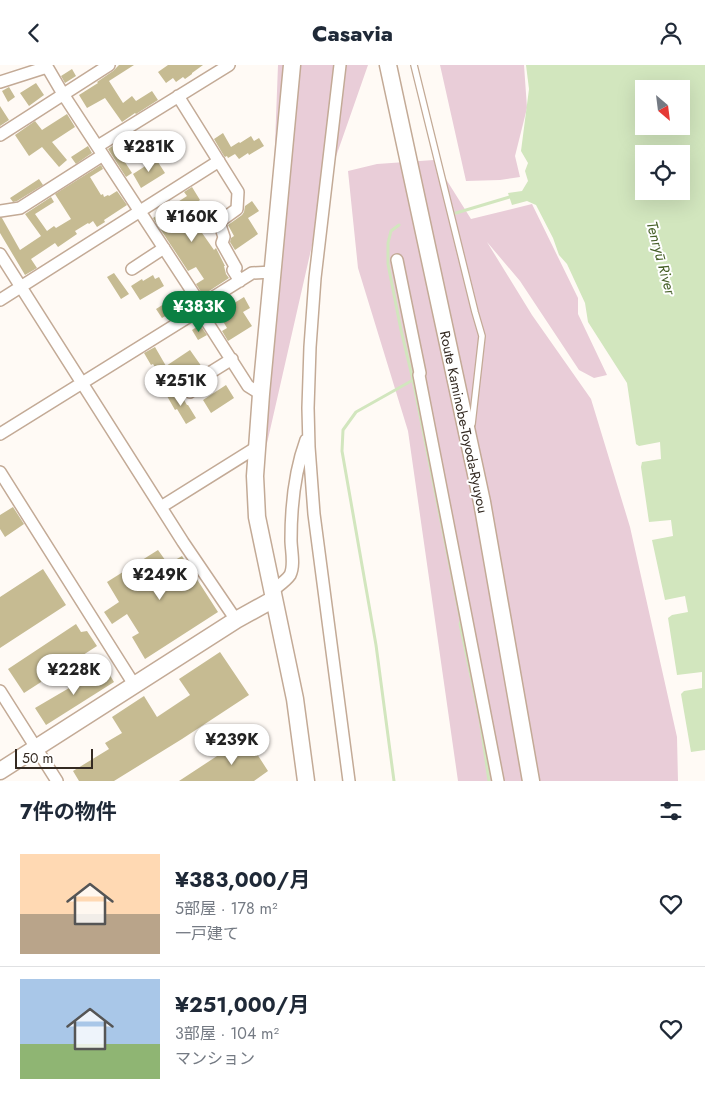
<!DOCTYPE html>
<html lang="ja">
<head>
<meta charset="utf-8">
<style>
  body { margin:0; font-family:Jost,"Noto Sans JP",sans-serif; background:#f2f2f3; color:#1f2937; height:100vh; display:flex; flex-direction:column; font-size:19px; white-space:nowrap }
  * { box-sizing:border-box; margin:0 }
  p { font-size:16px; color:#747a83 }
  .icon { flex:none; width:28px; height:28px; fill:none; stroke:currentColor; stroke-width:2; stroke-linecap:round; stroke-linejoin:round }
  .map { position:relative; height:716px; overflow:hidden }
  .drawer { display:flex; flex-direction:column; background:#fff; flex:1 }
  .drawer>* { flex:none }
  .needle { width:32px; rotate:152deg }
  .controls { position:absolute; left:635px; top:15px; display:grid; gap:10px }
  .controls a { display:grid; place-items:center; width:55px; height:55px; border-radius:0px; background:#fff; box-shadow:0 5px 20px #0002; font-size:25px }
  .scale { position:absolute; left:15px; bottom:12px; width:78px; box-sizing:border-box; padding-left:5px; border:2px solid #342a22; border-top:0; font-size:14px; line-height:18px; white-space:nowrap; color:#342a22; -webkit-text-stroke:4px #fff; paint-order:stroke }
  .price { position:absolute; translate:-50% -42px; padding:0 11px; border-radius:18px; background:#fff; color:#222; font-size:16px; line-height:32px; filter:drop-shadow(0 1px 2px #0008) }
  .price::after { content:''; position:absolute; left:50%; top:30px; width:15px; height:11px; margin-left:-8px; background:inherit; clip-path:polygon(0 0,100% 0,50% 100%) }
  .price.active { background:#0b8043; color:#fff }
  ul { padding:0; list-style:none }
  li { display:flex; align-items:center; gap:15px; height:125px; padding:0 20px }
  li+li { border-top:1px solid #e0e1e3 }
  li span { display:grid; place-items:center; flex:none; width:140px; height:100px; border-radius:0px; color:#555 }
  li>.icon { margin-inline-start:auto }
  span .icon { width:60px; height:60px; fill:#fffc; stroke-width:1 }
  li b { font-size:21px }
  h2 { display:flex; justify-content:space-between; align-items:center; height:60px; padding:0 20px; font-size:21px }
  header { display:flex; justify-content:space-between; align-items:center; height:65px; padding:0 20px; background:#fff; font-size:22px; font-weight:800 }
  .map>svg:first-child { display:block }
  .green { fill:#e9cdd8 }
  .water { fill:#d2e6be; fill-rule:evenodd }
  .lines { fill:none; stroke-linecap:round; stroke-linejoin:round }
  .stream { stroke:#d2e6be; stroke-width:3 }
  .building { fill:#c6bb92 }
  .lane-casing { stroke:#c3aa96; stroke-width:8 }
  .street-casing { stroke:#c3aa96; stroke-width:14 }
  .secondary-casing { stroke:#c3aa96; stroke-width:19 }
  .lane { stroke:#fff; stroke-width:5.5 }
  .street { stroke:#fff; stroke-width:11 }
  .secondary { stroke:#fff; stroke-width:16 }
  .labels { text-anchor:middle; stroke-width:4; stroke-linejoin:round; paint-order:stroke }
  .street-label { font-size:14px; fill:#342a22; stroke:#fff }
  .water-label { font-size:15px; font-style:italic; fill:#476029; stroke:#fff }
</style>
</head>
<body>
<header><svg class="icon" aria-label="back" viewBox="0 0 24 24"><path d="M15 5l-7 7 7 7"/></svg>Casavia<svg class="icon" aria-label="person" viewBox="0 0 24 24"><circle cx="12" cy="8" r="4"/><path d="M4 21q1-7 8-7t8 7"/></svg></header>
<div class="map">
<svg width="705" height="716" viewBox="0 0 705 716">
  <rect width="100%" height="100%" fill="#fffaf5"/>
  <!-- green -->
  <path class="green" d="M278,0H368L325,123L263,396Z
    M440,0H524L527,43L515,91L520,112L500,115L466,116Z
    M434,95L471,154L532,139L578,233V249L607,310L594,313L579,305L520,216L487,177L532,250L591,334L630,462L677,672L678,716H458L408,366L358,203L348,106L377,99Z"/>
  <!-- water -->
  <path class="water" d="M526,0H705V685L691,687L681,629L684,626L702,623V607L677,610L668,553L672,550L688,547L685,531L665,535L652,475L673,471L671,455L649,457L641,402L642,397L661,394L660,377L639,381L636,379L627,318L588,257L585,238L567,199L559,190L553,173L536,140L527,136L512,140L508,128L522,126L528,116L525,106L528,98L521,86L529,24ZM644,24H681V61H644ZM644,89H681V126H644Z"/>
  <g class="lines">
    <!-- stream -->
    <path class="stream" d="M456,148L513,131
      M399,160L391,166L388,178V199L401,265L413,315L461,556L460,559L480,654L489,716
      M394,716L376,580L342,386L343,365L356,347L413,315"/>
  </g>
  <!-- building -->
  <path class="building" d="M119,0H134L109,16L123,38L132,31L136,36L152,26L158,35L136,49L135,48L122,57L105,33L87,43L79,30L98,18L97,17L113,6Z
    M168,0H203L192,8V9L185,14L183,12L176,17L173,13L166,18L158,7Z
    M72,4L76,11L65,18L61,11Z
    M36,18L44,30L29,41L20,28Z
    M9,22L15,32L8,37L2,26Z
    M0,41L9,55L0,61Z
    M67,49L75,62L52,77L67,95L59,102L42,82L29,91L15,70L35,56L42,65Z
    M223,68L231,82L239,77L240,78L251,71L254,76L259,73L264,81L249,90L248,88L239,94L235,89L228,93L227,91L225,92L224,91L214,74Z
    M114,80L132,108L126,112L108,84Z
    M88,81L92,88L76,99L71,92Z
    M156,94L165,108L141,123L133,109Z
    M101,100L103,104L90,112L101,130L103,129L104,132L108,130L109,131L117,126L127,140L104,155L105,157L97,162L93,156L89,159L88,158L75,166L77,169L58,182L55,178L31,194L37,203L25,210L0,168V153H2L20,185L41,171L25,149L51,132L54,137L35,149L47,166L54,161L56,163L71,154L55,129Z
    M39,114L43,120L17,136L13,137L10,133Z
    M192,122L200,135L186,145L214,185L216,183L225,201H224L226,209L229,213L203,230L196,219L204,214L196,202L188,206L153,153L187,131L184,127Z
    M252,136L259,146L248,153L258,169L235,185L230,177L231,173L234,171L228,160L242,150L244,147L245,141Z
    M114,208L129,229L121,234L107,212Z
    M153,210L155,214L159,212L164,221L140,235L131,221L142,214L143,216Z
    M183,227L192,240L178,248L176,245L162,253L156,244Z
    M244,232L250,243L243,247L252,261L228,276L222,266L227,263L214,241L227,233L231,240Z
    M200,260L207,270L198,275L192,265Z
    M155,282L166,301L190,285L202,302L188,312L183,304L172,310L177,319L169,324L153,299L151,300L144,288Z
    M226,320L234,333L211,348L203,335Z
    M178,325L187,340H188L196,353L186,359L177,344L175,345L167,331Z
    M13,442L24,459L5,472L0,464V450Z
    M158,485L168,499L182,491L218,547L145,594L132,572L139,568L127,549L112,559L104,547L119,537L107,517Z
    M43,504L66,540L0,583V532Z
    M76,559L81,567L87,566L97,581L24,628L8,604Z
    M220,587L249,630L182,674L114,716H79L73,706L109,684L105,678L122,668L112,652L144,631L157,652L190,630L179,614Z
    M105,602L114,617L46,660L35,643Z
    M246,672L268,706L254,716H179Z"/>
  <g class="lines">
    <!-- lane casing -->
    <g class="lane-casing">
      <path id="lane" d="M414,0L475,247L482,271L472,359"/>
    </g>
    <!-- street casing -->
    <g class="street-casing">
      <path id="street" d="M46,0L63,29L201,240L202,249L248,321L261,329
        M340,0L315,213L310,282L308,343L309,382L314,449L349,716
        M0,17L47,2
        M178,31L238,127L237,144L219,157L224,172L222,178L236,203L233,205L240,216
        M0,70L109,0
        M98,81L229,0
        M0,146L20,143L103,90
        M0,189L183,477L236,555
        M397,195L420,308L419,310L498,716
        M132,204L164,183
        M0,235L219,96
        M201,240L252,208L272,207
        M190,327L195,317L232,294
        M0,369L201,244
        M0,407L135,621
        M161,442L257,382
        M272,526C278,521 286,516 290,510C295,500 291,485 291,475C291,443 295,405 306,375
        M0,626L57,716"/>
    </g>
    <!-- secondary casing -->
    <g class="secondary-casing">
      <path id="secondary" d="M292,0L261,329L255,411L257,452L295,634L306,716
        M388,0L482,437L531,716
        M0,706L236,555L274,534"/>
    </g>
    <!-- lane -->
    <use href="#lane" class="lane"/>
    <!-- street -->
    <use href="#street" class="street"/>
    <!-- secondary -->
    <use href="#secondary" class="secondary"/>
  </g>
  <g class="labels">
    <!-- street labels -->
    <g class="street-label">
      <text transform="translate(464 357) rotate(78)" y="5">Route Kaminobe-Toyoda-Ryuyou</text>
    </g>
    <!-- water labels -->
    <g class="water-label">
      <text transform="translate(661 193) rotate(75)" y="5">Tenryū River</text>
    </g>
  </g>
</svg>
<div class="controls">
<a><svg class="needle" viewBox="-14 -14 28 28"><path d="M0-13l5 13h-10z" fill="#e53935"/><path d="M0 13l5-13h-10z" fill="#747a83"/></svg></a>
<a><svg class="icon" aria-label="locate" viewBox="0 0 24 24"><circle cx="12" cy="12" r="6"/><path d="M12 2v4M12 18v4M2 12h4M18 12h4"/></svg></a>
</div>
<div class="scale">50 m</div>
<b class="price" style="left:149px;top:108px">¥281K</b>
<b class="price" style="left:192px;top:178px">¥160K</b>
<b class="price active" style="left:199px;top:268px">¥383K</b>
<b class="price" style="left:181px;top:342px">¥251K</b>
<b class="price" style="left:160px;top:536px">¥249K</b>
<b class="price" style="left:74px;top:631px">¥228K</b>
<b class="price" style="left:232px;top:701px">¥239K</b>
</div>
<section class="drawer">
<h2>7件の物件<svg class="icon" aria-label="filters" viewBox="0 0 24 24"><path d="M4 7h16M4 17h16"/><circle cx="9" cy="7" r="2"/><circle cx="15" cy="17" r="2"/></svg></h2>
<ul>
<li><span style="background:linear-gradient(#ffd9b3 60%,#b9a48a 0)"><svg class="icon" aria-label="home" viewBox="0 0 24 24"><path d="M3 11l9-7 9 7M6 9v11h12V9"/></svg></span><div><b>¥383,000/月</b><p>5部屋 · 178 m²</p><p>一戸建て</p></div><svg class="icon" aria-label="heart" viewBox="0 0 24 24"><path d="M12 20l-8-8c-3-5 5-10 8-4 3-6 11-1 8 4z"/></svg></li>
<li><span style="background:linear-gradient(#a9c7e8 65%,#8fb573 0)"><svg class="icon" aria-label="home" viewBox="0 0 24 24"><path d="M3 11l9-7 9 7M6 9v11h12V9"/></svg></span><div><b>¥251,000/月</b><p>3部屋 · 104 m²</p><p>マンション</p></div><svg class="icon" aria-label="heart" viewBox="0 0 24 24"><path d="M12 20l-8-8c-3-5 5-10 8-4 3-6 11-1 8 4z"/></svg></li>
</ul>
</section>
</body>
</html>
